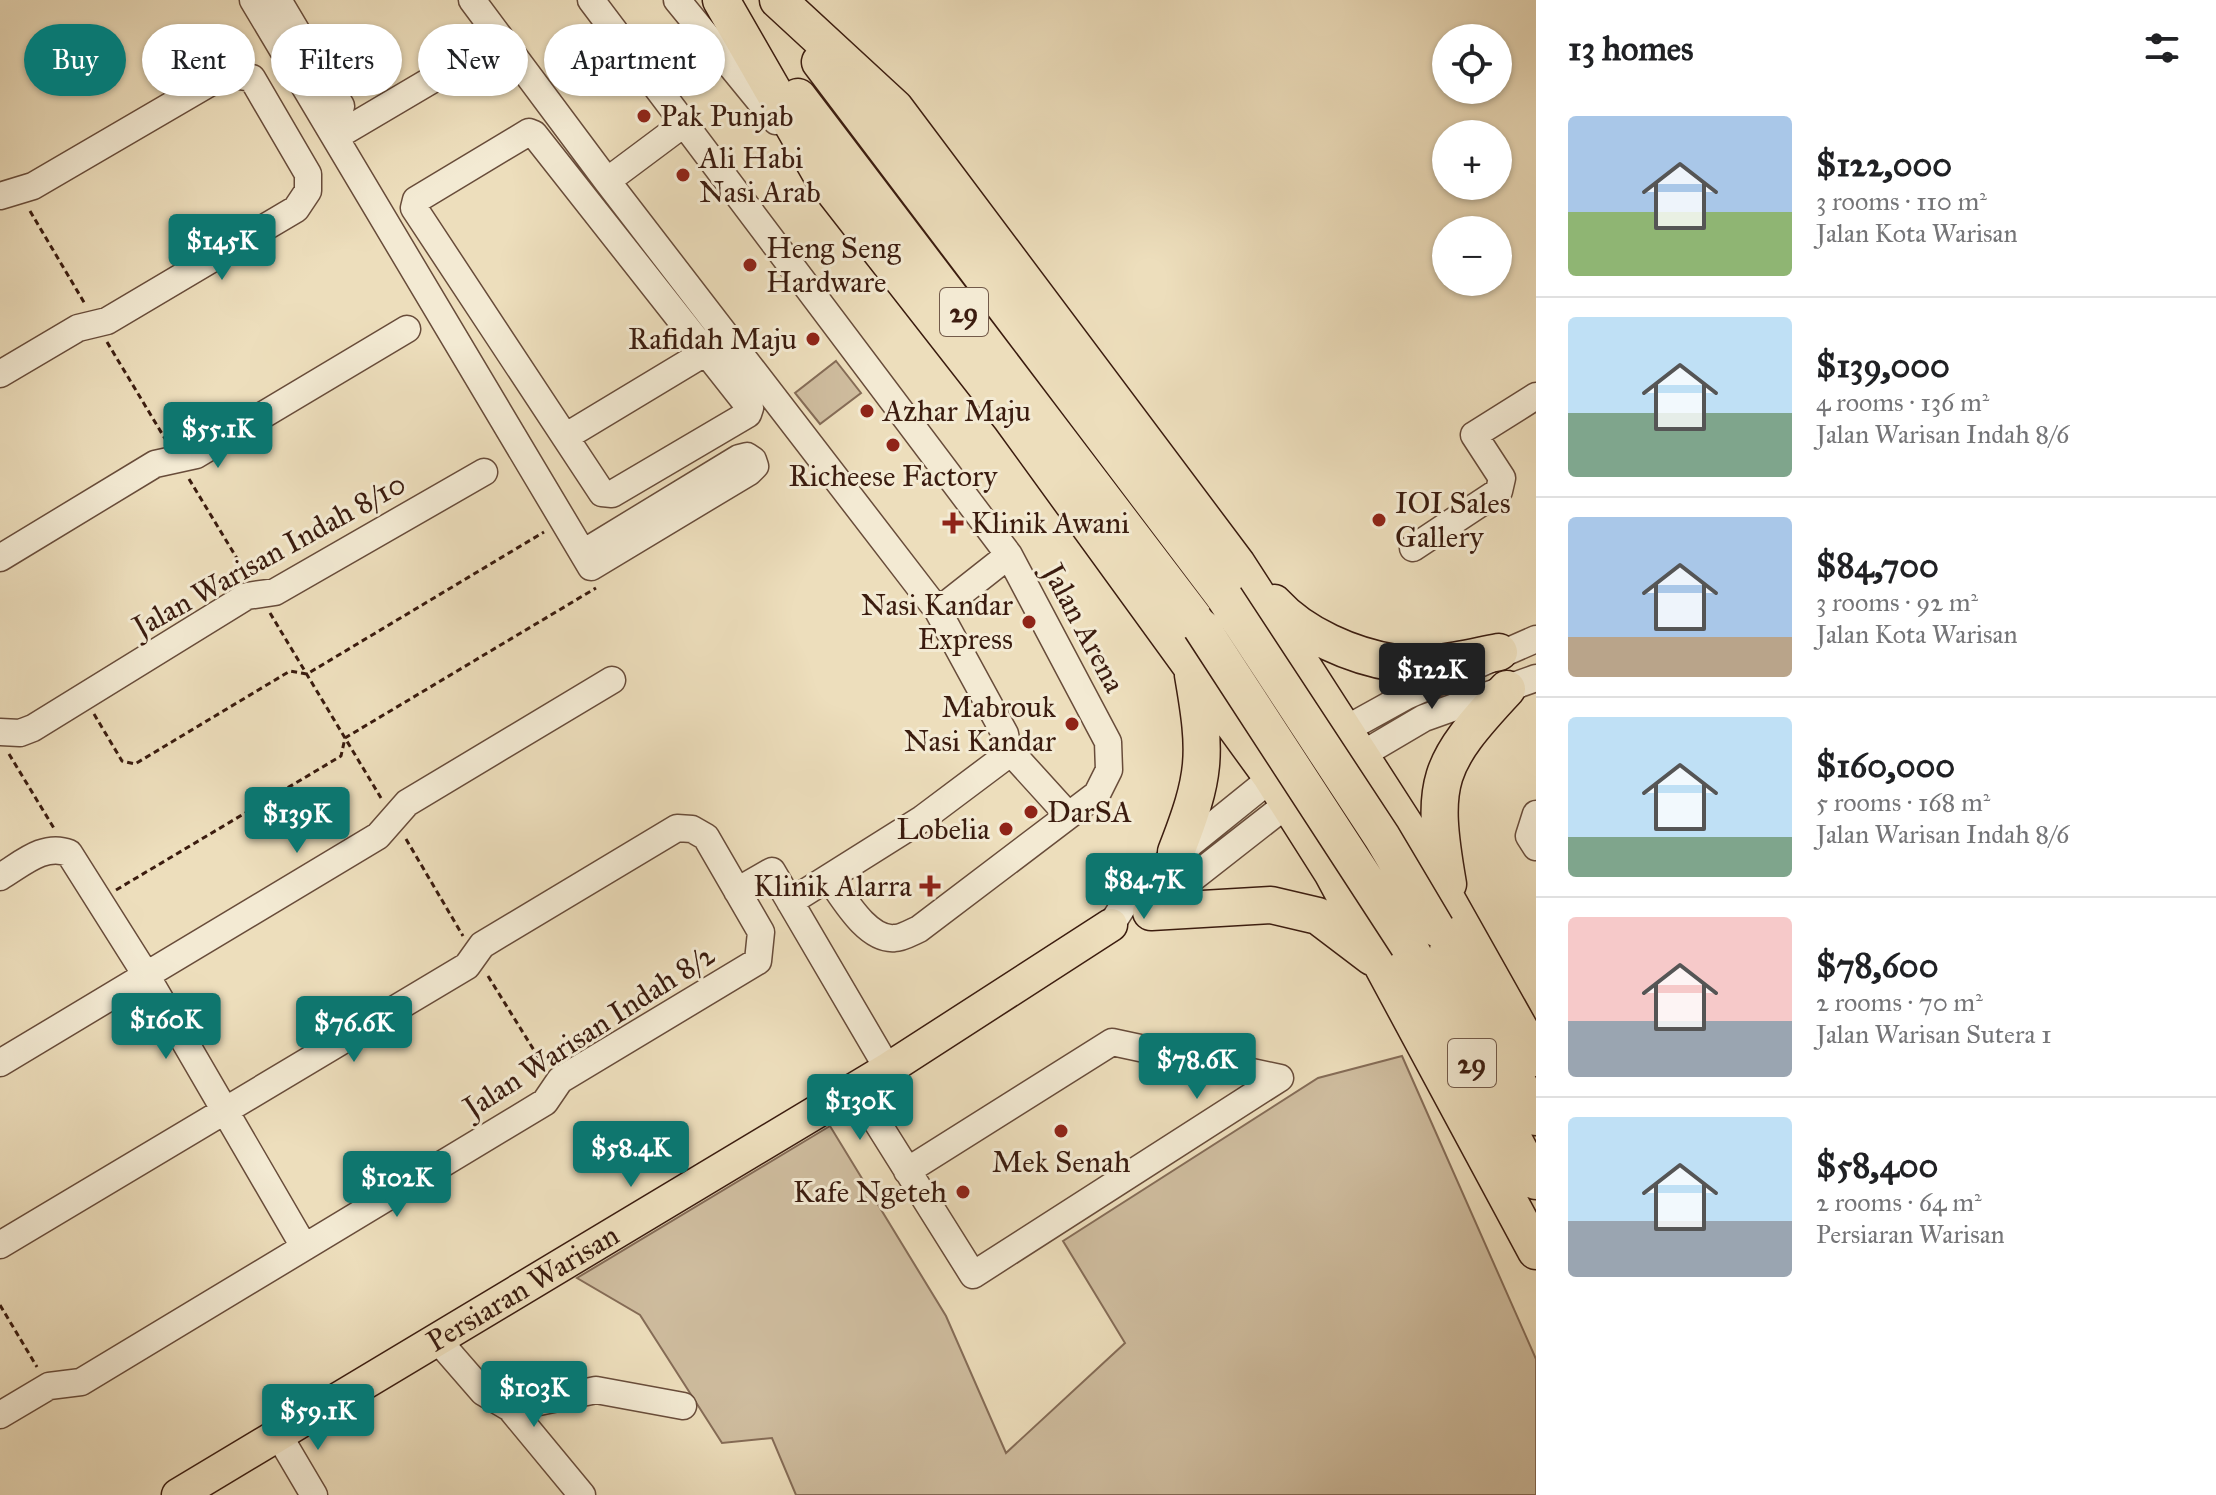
<!DOCTYPE html>
<html lang="en">
<head>
<meta charset="utf-8">
<style>
  body { margin:0; font-family:"IM FELL Great Primer",serif; background:#f6f6f6; color:#202124; height:100vh; display:flex; flex-direction:column; font-size:30px; white-space:nowrap }
  * { box-sizing:border-box; margin:0 }
  p { font-size:26px; color:#757577 }
  .icon { flex:none; width:44px; height:44px; fill:none; stroke:currentColor; stroke-width:2; stroke-linecap:round; stroke-linejoin:round }
  .map { position:relative; flex:1; overflow:hidden }
  .panel { display:flex; flex-direction:column; background:#fff; width:680px }
  .panel>* { flex:none }
  .banner { position:absolute; left:24px; top:24px; width:760px; height:72px; display:flex; gap:16px }
  .fabs { position:absolute; left:1432px; top:24px; display:grid; gap:16px }
  .fabs a { display:grid; place-items:center; width:80px; height:80px; border-radius:50%; background:#fff; box-shadow:0 2px 6px #0004; font-size:40px }
  .price { position:absolute; translate:-50% -68px; padding:0 18px; border-radius:8px; background:#0f766e; color:#fff; font-size:26px; line-height:52px; filter:drop-shadow(0 2px 4px #0008) }
  .price::after { content:''; position:absolute; left:50%; top:48px; width:24px; height:18px; margin-left:-12px; background:inherit; clip-path:polygon(0 0,100% 0,50% 100%) }
  .price.selected { background:#222; color:#fff }
  ul { padding:0; list-style:none }
  li { display:flex; align-items:center; gap:24px; height:200px; padding:0 32px }
  li+li { border-top:2px solid #e0e0e0 }
  li span { display:grid; place-items:center; flex:none; width:224px; height:160px; border-radius:8px; color:#555 }
  li>.icon { margin-inline-start:auto }
  span .icon { width:96px; height:96px; fill:#fffc; stroke-width:1 }
  li b { font-size:34px }
  h2 { display:flex; justify-content:space-between; align-items:center; height:96px; padding:0 32px; font-size:34px }
  .chip { padding:0 28px; border-radius:36px; background:#fff; box-shadow:0 2px 6px #0004; font-size:28px; line-height:72px }
  .chip.selected { background:#0f766e; color:#fff }
  main { display:flex; flex:1; min-height:0 }
  .map>svg:first-child { display:block }
  .green { fill:#cfbd9f; stroke:#856c57; stroke-width:2 }
  .lines { fill:none; stroke-linecap:round; stroke-linejoin:round }
  .minor-casing { stroke:#684c3a; stroke-width:29 }
  .major-casing { stroke:#3b1c0f; stroke-width:35 }
  .highway-casing { stroke:#3b1c0f; stroke-width:39 }
  .path { stroke:#3b1c0f; stroke-width:3; stroke-dasharray:6 4; stroke-linecap:butt }
  .minor { stroke:#f3ead3; stroke-width:26 }
  .major { stroke:#eddebc; stroke-width:32 }
  .highway { stroke:#eddebc; stroke-width:36 }
  .highway-bridge-casing { stroke:#3b1c0f; stroke-width:39; stroke-linecap:butt }
  .highway-bridge { stroke:#eddebc; stroke-width:36 }
  .poi-dot { fill:#8f2418; stroke:#f3ead3; stroke-width:3 }
  .labels { text-anchor:middle; stroke-width:6; stroke-linejoin:round; paint-order:stroke }
  .shield { fill:#f3ead3; stroke:#725a4a; stroke-width:2 }
  .shield-label { font-size:28px; font-weight:bold; fill:#3b1c0f }
  .poi-label { font-size:30px; fill:#3b1c0f; stroke:#f3ead3; text-anchor:start }
  .street-label { font-size:30px; fill:#3b1c0f; stroke:#f3ead3 }
</style>
</head>
<body>
<main>
<div class="map">
<svg width="1536" height="1495" viewBox="0 0 1536 1495">
  <rect width="100%" height="100%" fill="#eddebc"/>
  <filter id="stains"><feTurbulence type="fractalNoise" baseFrequency=".0025" numOctaves="4"/><feColorMatrix values="0 0 0 0 .2 0 0 0 0 .09 0 0 0 0 .02 0 0 0 .5 -.17"/></filter>
  <radialGradient id="worn" r=".72"><stop offset=".6" stop-color="#630" stop-opacity="0"/><stop offset="1" stop-color="#630" stop-opacity=".3"/></radialGradient>
  <!-- green -->
  <path class="green" d="M836,361L861,393L820,424L795,393Z
    M1402,1056L1536,1359V1495H796L772,1438L722,1443L640,1315L577,1278L830,1126L946,1316L1006,1453L1125,1343L1063,1241L1318,1078Z"/>
  <g class="lines">
    <!-- minor casing -->
    <g class="minor-casing">
      <path id="minor" d="M253,0L591,567L749,472L755,466L753,460L747,456L739,458L583,553
        M278,0L341,106L324,119
        M472,0L607,181L938,611L1005,734L1008,749L1002,759L922,819L790,902
        M591,0L1009,555L1108,742L1109,770L1097,794L919,929C912,932 902,938 895,938C867,941 843,897 829,878
        M677,0L776,121
        M529,132L534,134L750,408L748,414L612,494L602,493L414,208L416,200Z
        M335,137L501,39
        M607,181L682,125
        M0,196L33,186L225,74L252,78L308,174V191L296,209L107,321L78,328L0,374
        M565,437L706,352
        M1413,548L1499,491L1502,478L1474,435L1536,396
        M0,558L155,464L196,455L407,329
        M938,611L1009,555
        M0,732L20,733L33,728L247,596L275,592L484,472
        M1330,738L1406,696L1536,639
        M1008,749L1068,815
        M1346,764L1424,718L1536,678
        M1536,814L1529,836L1536,847
        M0,877C22,864 44,843 69,853L146,975L303,1245
        M737,891L772,871L888,1069
        M1148,913L1300,794
        M1111,925L1134,889L1284,768
        M0,1063L378,836L407,803L612,680
        M855,1087L973,1275L1280,1078L1112,1042L907,1171
        M0,1245L467,966L482,945L677,828L692,829L706,837L761,932L758,961L560,1080L545,1102L81,1382L49,1386L0,1415
        M436,1338L483,1392L510,1408L596,1390L683,1406
        M510,1408L582,1495
        M278,1434L314,1495"/>
    </g>
    <!-- major casing -->
    <g class="major-casing">
      <g id="major">
        <path id="s1" d="M178,1495L888,1069L1111,925"/>
      </g>
    </g>
    <!-- highway casing -->
    <g class="highway-casing">
      <path id="highway" d="M721,0L822,176L1011,418L1271,776L1332,872L1536,1251
        M778,0L895,108L1237,564L1405,825L1536,1058
        M820,62L1225,598
        M798,97L1201,627
        M1274,603C1303,635 1352,656 1395,663C1428,669 1467,658 1499,652
        M1176,852C1206,775 1207,756 1193,675
        M1448,884C1430,781 1437,764 1507,689
        M1151,912L1271,905L1318,916L1372,957
        M1408,945L1536,1181
        M1448,950L1536,1117"/>
    </g>
    <!-- path -->
    <path class="path" d="M30,211L85,304
      M107,342L167,442
      M189,479L247,575
      M270,613L381,798
      M94,714L122,761L135,764L290,671L307,674L544,532
      M9,754L55,830
      M406,839L463,936
      M116,890L341,756L345,738L596,588
      M488,976L545,1068
      M0,1305L37,1367"/>
    <!-- minor -->
    <use href="#minor" class="minor"/>
    <!-- major -->
    <use href="#major" class="major"/>
    <!-- highway -->
    <use href="#highway" class="highway"/>
    <!-- highway-bridge casing -->
    <g class="highway-bridge-casing">
      <path id="highway-bridge" d="M1225,598L1382,837L1436,928
        M1201,627L1408,945"/>
    </g>
    <!-- highway-bridge -->
    <use href="#highway-bridge" class="highway-bridge"/>
  </g>
  <!-- markers -->
  <g class="poi-dot">
    <circle cx="644" cy="116" r="8"/>
    <circle cx="683" cy="175" r="8"/>
    <circle cx="750" cy="265" r="8"/>
    <circle cx="813" cy="339" r="8"/>
    <circle cx="867" cy="411" r="8"/>
    <circle cx="893" cy="445" r="8"/>
    <circle cx="1379" cy="520" r="8"/>
    <path d="M949 511h8v8h8v8h-8v8h-8v-8h-8v-8h8z"/>
    <circle cx="1029" cy="622" r="8"/>
    <circle cx="1072" cy="724" r="8"/>
    <circle cx="1031" cy="812" r="8"/>
    <circle cx="1006" cy="829" r="8"/>
    <path d="M926 874h8v8h8v8h-8v8h-8v-8h-8v-8h8z"/>
    <circle cx="1061" cy="1131" r="8"/>
    <circle cx="963" cy="1192" r="8"/>
  </g>
  <g class="labels">
    <!-- shield labels -->
    <g class="shield">
      <rect x="940" y="288" width="48" height="48" rx="6"/>
      <rect x="1448" y="1039" width="48" height="48" rx="6"/>
    </g>
    <g class="shield-label">
      <text x="964" y="322">29</text>
      <text x="1472" y="1073">29</text>
    </g>
    <!-- poi labels -->
    <g class="poi-label">
      <text x="660" y="126">Pak Punjab</text>
      <text x="699" y="168">Ali Habi<tspan x="699" dy="34">Nasi Arab</tspan></text>
      <text x="766" y="258">Heng Seng<tspan x="766" dy="34">Hardware</tspan></text>
      <text x="797" y="349" text-anchor="end">Rafidah Maju</text>
      <text x="883" y="421">Azhar Maju</text>
      <text x="893" y="486" text-anchor="middle">Richeese Factory</text>
      <text x="1395" y="513">IOI Sales<tspan x="1395" dy="34">Gallery</tspan></text>
      <text x="971" y="533">Klinik Awani</text>
      <text x="1013" y="615" text-anchor="end">Nasi Kandar<tspan x="1013" dy="34">Express</tspan></text>
      <text x="1056" y="717" text-anchor="end">Mabrouk<tspan x="1056" dy="34">Nasi Kandar</tspan></text>
      <text x="1047" y="822">DarSA</text>
      <text x="990" y="839" text-anchor="end">Lobelia</text>
      <text x="912" y="896" text-anchor="end">Klinik Alarra</text>
      <text x="1061" y="1172" text-anchor="middle">Mek Senah</text>
      <text x="947" y="1202" text-anchor="end">Kafe Ngeteh</text>
    </g>
    <!-- street labels -->
    <g class="street-label">
      <text transform="translate(269 555) rotate(-29)" y="10">Jalan Warisan Indah 8/10</text>
      <text transform="translate(1084 628) rotate(62)" y="10">Jalan Arena</text>
      <text transform="translate(589 1031) rotate(-33)" y="10">Jalan Warisan Indah 8/2</text>
      <text dy="10" stroke="none"><textPath href="#s1" startOffset="402">Persiaran Warisan</textPath></text>
    </g>
  </g>
  <rect width="100%" height="100%" filter="url(#stains)"/>
  <rect width="100%" height="100%" fill="url(#worn)"/>
</svg>
<div class="fabs">
<a><svg class="icon" aria-label="locate" viewBox="0 0 24 24"><circle cx="12" cy="12" r="6"/><path d="M12 2v4M12 18v4M2 12h4M18 12h4"/></svg></a>
<a>+</a>
<a>−</a>
</div>
<b class="price" style="left:222px;top:282px">$145K</b>
<b class="price" style="left:218px;top:470px">$55.1K</b>
<b class="price selected" style="left:1432px;top:711px">$122K</b>
<b class="price" style="left:297px;top:855px">$139K</b>
<b class="price" style="left:1144px;top:921px">$84.7K</b>
<b class="price" style="left:166px;top:1061px">$160K</b>
<b class="price" style="left:354px;top:1064px">$76.6K</b>
<b class="price" style="left:1197px;top:1101px">$78.6K</b>
<b class="price" style="left:860px;top:1142px">$130K</b>
<b class="price" style="left:631px;top:1189px">$58.4K</b>
<b class="price" style="left:397px;top:1219px">$102K</b>
<b class="price" style="left:534px;top:1429px">$103K</b>
<b class="price" style="left:318px;top:1452px">$59.1K</b>
<div class="banner">
<a class="chip selected">Buy</a>
<a class="chip">Rent</a>
<a class="chip">Filters</a>
<a class="chip">New</a>
<a class="chip">Apartment</a>
</div>
</div>
<section class="panel">
<h2>13 homes<svg class="icon" aria-label="filters" viewBox="0 0 24 24"><path d="M4 7h16M4 17h16"/><circle cx="9" cy="7" r="2"/><circle cx="15" cy="17" r="2"/></svg></h2>
<ul>
<li><span style="background:linear-gradient(#a9c7e8 60%,#8fb573 0)"><svg class="icon" aria-label="home" viewBox="0 0 24 24"><path d="M3 11l9-7 9 7M6 9v11h12V9"/></svg></span><div><b>$122,000</b><p>3 rooms · 110 m²</p><p>Jalan Kota Warisan</p></div></li>
<li><span style="background:linear-gradient(#bfe0f5 60%,#7fa58c 0)"><svg class="icon" aria-label="home" viewBox="0 0 24 24"><path d="M3 11l9-7 9 7M6 9v11h12V9"/></svg></span><div><b>$139,000</b><p>4 rooms · 136 m²</p><p>Jalan Warisan Indah 8/6</p></div></li>
<li><span style="background:linear-gradient(#a9c7e8 75%,#b9a48a 0)"><svg class="icon" aria-label="home" viewBox="0 0 24 24"><path d="M3 11l9-7 9 7M6 9v11h12V9"/></svg></span><div><b>$84,700</b><p>3 rooms · 92 m²</p><p>Jalan Kota Warisan</p></div></li>
<li><span style="background:linear-gradient(#bfe0f5 75%,#7fa58c 0)"><svg class="icon" aria-label="home" viewBox="0 0 24 24"><path d="M3 11l9-7 9 7M6 9v11h12V9"/></svg></span><div><b>$160,000</b><p>5 rooms · 168 m²</p><p>Jalan Warisan Indah 8/6</p></div></li>
<li><span style="background:linear-gradient(#f6c9c9 65%,#9aa5b1 0)"><svg class="icon" aria-label="home" viewBox="0 0 24 24"><path d="M3 11l9-7 9 7M6 9v11h12V9"/></svg></span><div><b>$78,600</b><p>2 rooms · 70 m²</p><p>Jalan Warisan Sutera 1</p></div></li>
<li><span style="background:linear-gradient(#bfe0f5 65%,#9aa5b1 0)"><svg class="icon" aria-label="home" viewBox="0 0 24 24"><path d="M3 11l9-7 9 7M6 9v11h12V9"/></svg></span><div><b>$58,400</b><p>2 rooms · 64 m²</p><p>Persiaran Warisan</p></div></li>
</ul>
</section>
</main>
</body>
</html>
